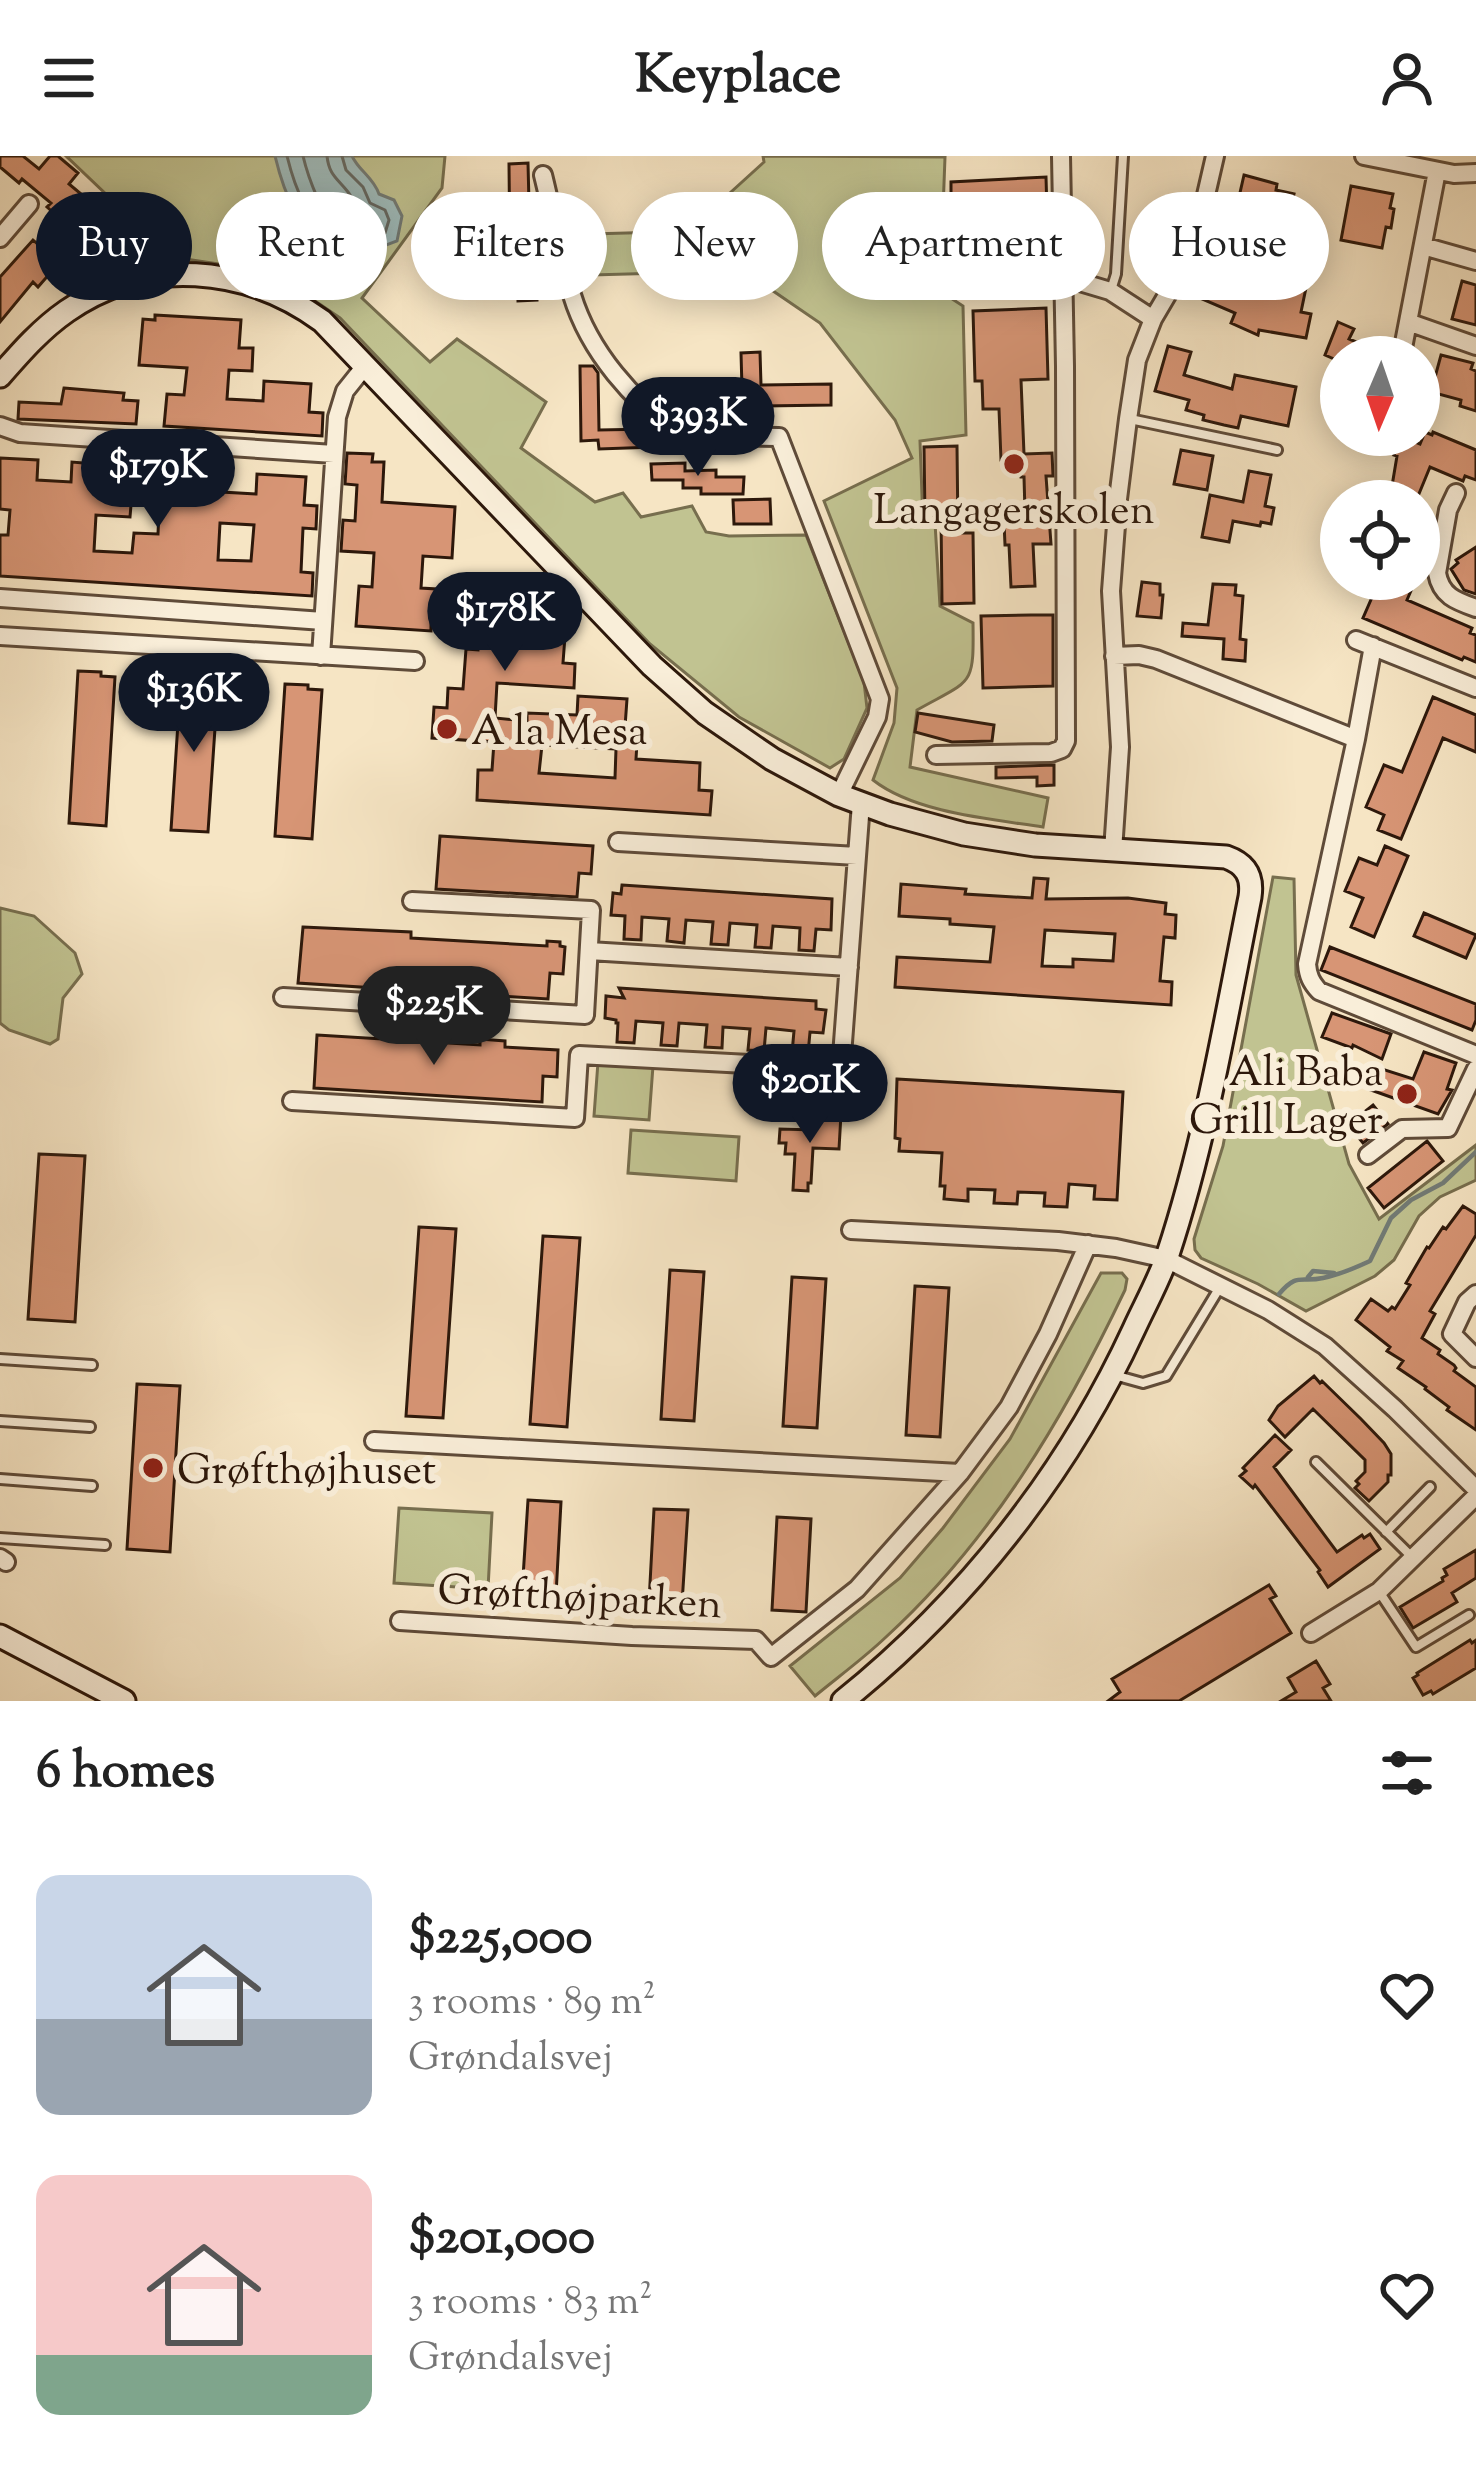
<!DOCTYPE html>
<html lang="en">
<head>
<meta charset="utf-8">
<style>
  body { margin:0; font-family:"Sorts Mill Goudy",serif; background:#f6f6f6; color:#222; height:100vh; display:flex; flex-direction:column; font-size:45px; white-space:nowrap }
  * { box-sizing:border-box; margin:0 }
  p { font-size:39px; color:#767676 }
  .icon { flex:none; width:66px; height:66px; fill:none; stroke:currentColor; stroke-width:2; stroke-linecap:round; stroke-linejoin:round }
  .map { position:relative; height:1545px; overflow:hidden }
  .details { display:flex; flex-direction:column; background:#fff; flex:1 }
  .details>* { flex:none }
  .banner { position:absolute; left:36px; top:36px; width:1404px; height:108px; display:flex; gap:24px }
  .needle { width:78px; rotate:182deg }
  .controls { position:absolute; left:1320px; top:180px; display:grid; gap:24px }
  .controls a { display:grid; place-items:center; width:120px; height:120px; border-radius:50%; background:#fff; box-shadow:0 6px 30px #0003; font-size:60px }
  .price { position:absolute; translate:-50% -102px; padding:0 27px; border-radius:42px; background:#111827; color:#fff; font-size:39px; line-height:78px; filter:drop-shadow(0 3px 6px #0008) }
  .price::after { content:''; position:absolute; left:50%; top:72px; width:36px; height:27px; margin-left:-18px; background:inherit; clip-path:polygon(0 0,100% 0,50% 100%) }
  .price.active { background:#222; color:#fff }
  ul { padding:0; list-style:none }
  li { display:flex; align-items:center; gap:36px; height:300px; padding:0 36px }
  li span { display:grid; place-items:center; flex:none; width:336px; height:240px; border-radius:24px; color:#555 }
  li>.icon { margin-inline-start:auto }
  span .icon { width:144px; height:144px; fill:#fffc; stroke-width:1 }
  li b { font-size:51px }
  h2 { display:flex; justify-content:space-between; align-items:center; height:144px; padding:0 36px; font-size:51px }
  .pill { padding:0 42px; border-radius:54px; background:#fff; box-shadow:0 6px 30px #0003; font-size:42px; line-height:108px }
  .pill.active { background:#111827; color:#fff }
  header { display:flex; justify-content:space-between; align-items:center; height:156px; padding:0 36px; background:#fff; font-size:54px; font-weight:700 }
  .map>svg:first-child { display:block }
  .green { fill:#c1c391; stroke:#776e4e; stroke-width:3 }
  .water { fill:#a0bdbd; stroke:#727b76; stroke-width:3 }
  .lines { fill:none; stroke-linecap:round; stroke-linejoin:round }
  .shore { stroke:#666a64; stroke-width:3 }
  .stream { stroke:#727b76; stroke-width:4.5 }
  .building { fill:#d79575; stroke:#2d180b; stroke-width:3; fill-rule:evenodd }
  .lane-casing { stroke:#5f4b39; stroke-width:14 }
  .street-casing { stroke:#5f4b39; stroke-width:22 }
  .secondary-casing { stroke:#2d180b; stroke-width:27 }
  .lane { stroke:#f9eed9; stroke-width:8 }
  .street { stroke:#f9eed9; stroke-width:16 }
  .secondary { stroke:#f9eed9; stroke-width:21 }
  .poi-dot { fill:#8f2418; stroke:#f9eed9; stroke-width:4.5 }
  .labels { text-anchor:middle; stroke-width:12; stroke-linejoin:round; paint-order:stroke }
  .poi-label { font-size:42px; fill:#2d180b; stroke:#f9eed9; text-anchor:start }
  .street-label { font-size:42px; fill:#2d180b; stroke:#f9eed9 }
</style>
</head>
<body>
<header><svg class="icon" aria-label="menu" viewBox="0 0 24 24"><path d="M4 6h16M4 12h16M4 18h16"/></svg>Keyplace<svg class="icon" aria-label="person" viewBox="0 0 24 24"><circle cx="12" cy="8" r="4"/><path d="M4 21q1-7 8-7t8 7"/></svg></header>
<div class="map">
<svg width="1476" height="1545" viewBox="0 0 1476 1545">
  <rect width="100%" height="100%" fill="#f6e5c4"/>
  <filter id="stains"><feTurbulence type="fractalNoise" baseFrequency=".00167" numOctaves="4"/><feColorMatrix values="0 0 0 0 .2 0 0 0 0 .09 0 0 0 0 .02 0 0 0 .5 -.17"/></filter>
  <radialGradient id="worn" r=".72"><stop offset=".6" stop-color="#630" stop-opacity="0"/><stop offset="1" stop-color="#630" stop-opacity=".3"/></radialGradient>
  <!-- green -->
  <path class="green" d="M66,0H445L442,32L362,142L430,206L457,183L546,246L521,292L595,346L623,337L641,361L692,350L706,376L729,380L806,379L864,526L867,552L844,603L830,612L739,561L650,488L340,162L296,132L245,112L172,101Z
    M763,0L945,1L940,135L963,150L966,279L920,285L923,366L935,367L940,450L973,467C974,532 972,523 917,554L910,611L1048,642L1043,671C991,663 915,657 873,624L894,567L897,532L824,345L912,302L895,264L820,167L687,76L764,6Z
    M662,76L663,117L592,119L591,78Z
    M1273,721L1294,723L1296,819L1349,1008L1379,1063L1476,989V1024L1440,1041L1419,1060L1394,1104L1375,1120L1306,1155L1258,1128L1201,1102L1195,1094L1194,1083L1223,990Z
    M0,752L34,760L75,797L82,818L63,842L58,883L50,888L9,874L0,867Z
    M598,906L653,910L649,964L594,960Z
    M631,974L739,981L736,1025L628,1017Z
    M1101,1117H1122L1127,1123L1125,1134C1064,1262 991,1385 886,1481C864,1502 838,1521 815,1540L790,1510L900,1422L943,1372L1010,1283Z
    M399,1352L492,1357L488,1433L394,1427Z"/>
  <!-- water -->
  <path class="water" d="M275,0H352C359,15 373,21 379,38L394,44L402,60L397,85L352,102L331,103C299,68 286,46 275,0Z"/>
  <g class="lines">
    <!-- shore -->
    <path class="shore" d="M287,0C296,37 308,62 335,89L350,90L385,77L389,64L385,54L370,47L363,31L346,14L342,0
      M303,0C307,17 324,69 342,75C347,76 358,71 363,69L365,63C358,55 354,44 348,36C337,22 329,19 327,0"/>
    <!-- stream -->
    <path class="stream" d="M1308,1121L1313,1115L1334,1117
      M1279,1138C1298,1116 1300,1127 1323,1122C1338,1119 1355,1112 1370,1105L1391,1062L1411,1044L1443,1027L1476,996"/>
  </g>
  <!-- building -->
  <path class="building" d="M0,0H23L39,13L50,0H58L78,17L69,28L106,59L109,57L127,72L94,111L81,101L91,90L47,51L51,47L22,23L19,27L0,11Z
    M528,7L529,47H537L541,67H529L530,103L510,104L509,8Z
    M1244,19L1277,28L1276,34L1294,38L1288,62L1237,50Z
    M1046,21L1048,91H1045V105L1007,106V90H1027L1025,39L999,40L1000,70L949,72L948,47H951V26Z
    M1351,30L1393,38L1390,52L1394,53L1391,72L1386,71L1382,92L1341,84Z
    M1157,51L1180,56L1175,72L1181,74L1175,95L1150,87V84L1148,83Z
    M33,84L59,107L38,131L33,126L0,166V121Z
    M1293,94L1313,98L1301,156L1311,158L1306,182L1259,174L1258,179L1231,167L1235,157L1202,143L1214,109L1281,138Z
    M1000,98V120L923,121V106L956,105V99Z
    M536,103L537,144L518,145L517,104Z
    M1462,125L1476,129V169L1452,163Z
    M1046,152L1048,223L1021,224L1024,298L1052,297L1053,320H1046L1051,388H1033L1035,430L1011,431L1009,389H1005L1004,366L1014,365L1013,356H1025L1024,321H1021L1020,305L1001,304L999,253H983L982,225H975L973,155Z
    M155,159L241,164L239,192H253L252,215L229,214L227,243L263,245L264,225L311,228L309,256L323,257L322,280L164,270L167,238L184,239L187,212L139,209L143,163L155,164Z
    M1338,166L1354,173L1349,183L1392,201H1341V206L1325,199Z
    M1168,190L1191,196L1184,219L1232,233L1235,219L1296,231L1288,270L1241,260L1238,272L1224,269L1203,264L1204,259L1186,254L1189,244L1155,235Z
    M760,196L761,229L831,228V249L763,250V268H743L741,197Z
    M1441,199L1473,207L1471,213L1476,215V255L1460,250L1461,244L1431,236Z
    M580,210H593L598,217L599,274L651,273L655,276V291L599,293L598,284L581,285Z
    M64,232L124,237L123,244L138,245L136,268L18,263L19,246L61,248Z
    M1425,276L1432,279L1433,276L1476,294V324L1465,320L1463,325L1430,311L1416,345H1392L1397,333L1392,330L1397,300L1394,299L1399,287L1405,289L1408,283L1420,288Z
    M957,290L958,377H973L974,447L942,448L941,361H925L924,291Z
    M1181,294L1213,300L1207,334L1174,328Z
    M347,297L373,298L372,306H384L382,346L455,351L452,402L423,400L421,432L503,437L502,445L516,446L514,476L565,480L563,507L575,508L574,532L497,527L495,562L527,565V557L577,559L578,540L627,543L625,571H638L636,603L700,607L699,634L712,635L710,659L477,644L478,614H492L494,586L432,582L434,551L447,552L448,532L463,533L466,493L478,494L480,466L431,463V475L356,470L359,430L372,431L374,397L341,395L343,364L355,365L357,329L345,328ZM542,589L616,593L615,622L539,617Z
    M0,302L38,304L37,324L71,326L72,306L120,310L119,337H132L130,361L96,359L94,395L132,397L134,377L158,378L160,332L173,333L174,313L223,316L222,336L256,338L257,318L306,321L304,349L317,350L316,373L303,372L301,416L313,417L312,440L0,420V379H8L10,354L0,353ZM220,367L254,369L251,405L218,404Z
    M685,307V315L716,314V321H744L743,338H701V332H683V324H652L651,308Z
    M1249,315L1271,319L1265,350L1274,352L1271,368L1261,366L1260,370L1233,365L1229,386L1202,381L1210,339L1243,346Z
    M770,343L771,368H734L733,344Z
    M1476,391V438L1464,434L1451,413L1458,407L1456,404Z
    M1380,423H1416L1407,444L1472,472L1470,477L1476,479V506L1464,501L1462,504L1363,462Z
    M1142,426L1160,428V439H1163L1161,462L1137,460Z
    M1213,428L1236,429L1235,439L1243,440L1240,483L1246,484L1245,505L1223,503L1224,483L1182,480L1183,467L1208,469Z
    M1031,459H1053V530L983,532L981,460Z
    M78,515L101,516V520L115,521L106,670L69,667Z
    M181,521L204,523V527L218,528L208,676L171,674Z
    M285,528L308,529V533L322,534L312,683L275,680Z
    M1433,541L1476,559V596L1443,582L1401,683L1378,674L1384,659L1366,651L1384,609L1402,616Z
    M918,557L994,569L992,585L952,586L915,576Z
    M1054,609V629L1037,630V621L996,622V611Z
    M440,680L593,690L591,718L579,717L577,741L436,733Z
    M1385,690L1408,700L1374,781L1351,771L1363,742L1345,735L1359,702L1377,709Z
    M1034,722L1048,723L1046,743L1128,742L1166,747L1165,758L1176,759L1175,782L1164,781L1160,825L1172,826L1171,849L895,831L897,801L990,806L994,771L950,768V763L899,760L901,728L966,733L965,738L1032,742ZM1045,774L1115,778L1113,805L1073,803V811L1042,810Z
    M622,729L832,743L831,774L816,773L814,795L799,794L800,772L773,770L771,792L755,791L757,769L730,767L728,789L711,788L713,766L686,764L684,787L667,785L669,763L642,761L641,784L624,783L625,760L611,759L613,737L621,738Z
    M1424,757L1476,779L1466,802L1414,780Z
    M303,771L411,776V782L547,790V785L560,786V790L565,791L563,818L550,817L548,843L298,827Z
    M1330,791L1476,848V864L1472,874L1321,814Z
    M619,832L816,845V853L826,854L823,877L810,876L808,898L792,897L794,875L766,872L764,895L748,894L750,873L723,871L722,892L705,891L707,869L679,867L677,890L661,889L663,867L636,865L634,887L617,886L618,867H616V864L605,862L606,840L624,842Z
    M1332,857L1391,878L1382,903L1353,889L1352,892L1322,881Z
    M317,879L480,889V883L505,885V891L558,894L557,921L543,920L542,946L314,932Z
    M1424,896L1456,907L1447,933L1452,934L1438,958L1371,934L1379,912L1413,923Z
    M897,923L1123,936L1117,1044L1094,1043L1095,1030L1069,1028L1067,1051L1044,1050L1045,1037L1018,1036L1017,1048L994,1047L995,1034L968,1033V1045L944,1043L945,1030H940L942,997L899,995L900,983L895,982Z
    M1373,949L1388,968L1363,987L1348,969Z
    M816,958H841L839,993L813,992L811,1027H808V1035L793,1034L795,998H785L786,987H779L780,973L815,974Z
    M1427,985L1443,1005L1384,1052L1368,1032Z
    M39,998L85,1000L75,1166L28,1163Z
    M1463,1050L1476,1058V1079L1430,1155L1435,1158L1422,1182L1440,1194L1438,1198L1454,1209L1456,1212L1454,1215L1476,1231V1274L1447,1254L1449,1251L1425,1233L1426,1231L1398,1212L1403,1205L1387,1195L1390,1191L1356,1164L1371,1143L1388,1155L1392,1151L1395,1153L1410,1129L1406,1127L1427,1091L1429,1092L1443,1071L1446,1073Z
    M419,1071L456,1073L443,1262L406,1260Z
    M543,1080L580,1082L567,1271L530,1268Z
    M670,1114L704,1116L694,1265L661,1263Z
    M792,1121L826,1123L817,1272L783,1270Z
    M915,1130L949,1132L940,1281L906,1279Z
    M1314,1220L1320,1227L1322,1225L1361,1263L1384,1287L1391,1298V1319H1388V1326L1369,1345L1355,1332L1359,1328L1356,1325L1365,1316V1304L1313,1253L1285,1281L1269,1264L1278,1250Z
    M137,1228L180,1230L170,1396L127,1393Z
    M1275,1279L1291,1294L1274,1311L1337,1396L1362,1379L1364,1382L1370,1378L1380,1393L1328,1431L1318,1416L1320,1414L1255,1329L1253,1332L1240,1320L1246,1315L1243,1312Z
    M528,1344L561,1346L556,1439L522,1437Z
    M654,1353L688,1354L682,1448L649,1446Z
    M777,1361L811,1363L806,1456L772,1454Z
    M1476,1394V1422L1452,1437L1457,1446L1413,1472L1400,1451L1443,1425L1442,1422L1447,1419L1444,1413Z
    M1269,1429L1276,1440L1270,1443L1291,1477L1179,1545H1108L1120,1536L1112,1523Z
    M1470,1484L1472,1487L1476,1484V1512L1433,1538L1431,1535L1423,1539L1413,1522L1418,1519L1417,1517Z
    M1316,1505L1330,1528L1323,1532L1331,1545H1281L1296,1536L1288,1522Z"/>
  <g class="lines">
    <!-- lane casing -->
    <g class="lane-casing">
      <path id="lane" d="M1111,134L1116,118L1123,0
        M1130,263L1277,294
        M0,1203L92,1209
        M1114,1219L1143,1227L1166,1220L1220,1131
        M0,1265L90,1271
        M1316,1306L1413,1402
        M0,1323L92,1330
        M1386,1376L1430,1331
        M0,1382L105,1389
        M1380,1437L1416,1491L1469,1459"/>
    </g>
    <!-- street casing -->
    <g class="street-casing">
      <path id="street" d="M1364,0L1454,18L1476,17
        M543,19C553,59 560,100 572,139C590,198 633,243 679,280L779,281L880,543L877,561L839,639
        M0,82L29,48
        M1423,90L1476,105
        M1063,121L1110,135L1153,163
        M1408,166L1476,190
        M1403,192L1437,15
        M0,270L20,277L334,298
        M1456,337L1448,354L1437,417C1441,440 1456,445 1476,452
        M0,442L323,465
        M0,480L415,505
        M1356,484L1476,532
        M1373,490L1356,583L1307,808C1308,820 1311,826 1319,835L1476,899
        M321,500L337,261L345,235L365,210
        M1114,500L1139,499L1156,503L1356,583
        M936,599L1051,597L1062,593L1066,585L1065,210L1061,0
        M618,686L857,700
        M1113,695L1120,591L1111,435L1118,343L1128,263L1137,204L1153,163L1183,112L1197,78L1215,0
        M589,795L849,811
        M283,841L585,859L591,754L412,745
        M292,945L575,962L579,899L841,913L861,647
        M1368,999L1402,973L1448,972L1476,913
        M851,1074L1058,1085L1116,1092L1166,1103L1268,1154L1325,1190L1395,1253L1476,1333
        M1476,1138L1467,1146L1452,1178L1476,1202
        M374,1285L960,1317
        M0,1402L6,1406
        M400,1465L632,1480L756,1484L771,1501L857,1433L960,1317L1009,1251L1048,1178L1088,1088
        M1311,1477L1379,1435L1476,1340"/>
    </g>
    <!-- secondary casing -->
    <g class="secondary-casing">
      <path id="secondary" d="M0,220C21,196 41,173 67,155C145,100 247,110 322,165L652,510L705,557L772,603L839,639L890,658L964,678L1035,689L1226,701C1246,708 1253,721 1250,741C1226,861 1206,983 1168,1098C1159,1124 1145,1149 1134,1173C1067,1318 967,1445 843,1545
        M0,1480L124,1545"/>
    </g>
    <!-- lane -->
    <use href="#lane" class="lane"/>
    <!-- street -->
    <use href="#street" class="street"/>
    <!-- secondary -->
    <use href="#secondary" class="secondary"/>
  </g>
  <!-- markers -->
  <g class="poi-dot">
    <circle cx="1014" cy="308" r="12"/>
    <circle cx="447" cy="573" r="12"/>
    <circle cx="1407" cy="938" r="12"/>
    <circle cx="153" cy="1312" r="12"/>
  </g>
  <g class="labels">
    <!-- poi labels -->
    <g class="poi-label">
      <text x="1014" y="367" text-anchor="middle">Langagerskolen</text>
      <text x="471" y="588">A la Mesa</text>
      <text x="1383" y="929" text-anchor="end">Ali Baba<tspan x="1383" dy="48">Grill Lager</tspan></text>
      <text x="177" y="1327">Grøfthøjhuset</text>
    </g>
    <!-- street labels -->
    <g class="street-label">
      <text transform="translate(580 1439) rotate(3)" y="15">Grøfthøjparken</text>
    </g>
  </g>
  <rect width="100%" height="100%" filter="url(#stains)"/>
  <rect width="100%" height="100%" fill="url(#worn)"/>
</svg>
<div class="controls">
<a><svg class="needle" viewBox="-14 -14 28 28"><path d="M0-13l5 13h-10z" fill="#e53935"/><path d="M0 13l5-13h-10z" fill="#767676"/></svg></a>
<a><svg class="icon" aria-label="locate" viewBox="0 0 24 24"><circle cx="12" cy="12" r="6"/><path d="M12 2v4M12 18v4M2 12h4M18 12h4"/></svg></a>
</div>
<b class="price" style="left:698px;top:323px">$393K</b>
<b class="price" style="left:158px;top:375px">$179K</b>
<b class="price" style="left:505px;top:518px">$178K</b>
<b class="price" style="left:194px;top:599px">$136K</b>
<b class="price active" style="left:434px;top:912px">$225K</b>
<b class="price" style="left:810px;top:990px">$201K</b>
<div class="banner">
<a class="pill active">Buy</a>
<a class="pill">Rent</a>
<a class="pill">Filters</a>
<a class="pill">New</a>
<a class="pill">Apartment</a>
<a class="pill">House</a>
</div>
</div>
<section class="details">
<h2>6 homes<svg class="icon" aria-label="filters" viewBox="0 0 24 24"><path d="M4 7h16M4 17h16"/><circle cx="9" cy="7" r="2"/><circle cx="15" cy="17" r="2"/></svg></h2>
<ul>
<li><span style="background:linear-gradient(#c9d6e8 60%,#9aa5b1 0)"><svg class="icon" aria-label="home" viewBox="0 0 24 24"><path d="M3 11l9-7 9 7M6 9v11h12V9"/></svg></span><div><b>$225,000</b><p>3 rooms · 89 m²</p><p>Grøndalsvej</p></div><svg class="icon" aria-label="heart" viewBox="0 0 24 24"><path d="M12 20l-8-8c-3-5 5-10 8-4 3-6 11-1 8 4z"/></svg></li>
<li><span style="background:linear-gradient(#f6c9c9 75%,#7fa58c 0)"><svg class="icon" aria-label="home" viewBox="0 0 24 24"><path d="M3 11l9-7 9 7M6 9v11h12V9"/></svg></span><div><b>$201,000</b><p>3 rooms · 83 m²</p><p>Grøndalsvej</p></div><svg class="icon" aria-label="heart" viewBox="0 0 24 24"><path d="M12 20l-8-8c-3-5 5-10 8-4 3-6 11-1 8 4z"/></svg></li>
</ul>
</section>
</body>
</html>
